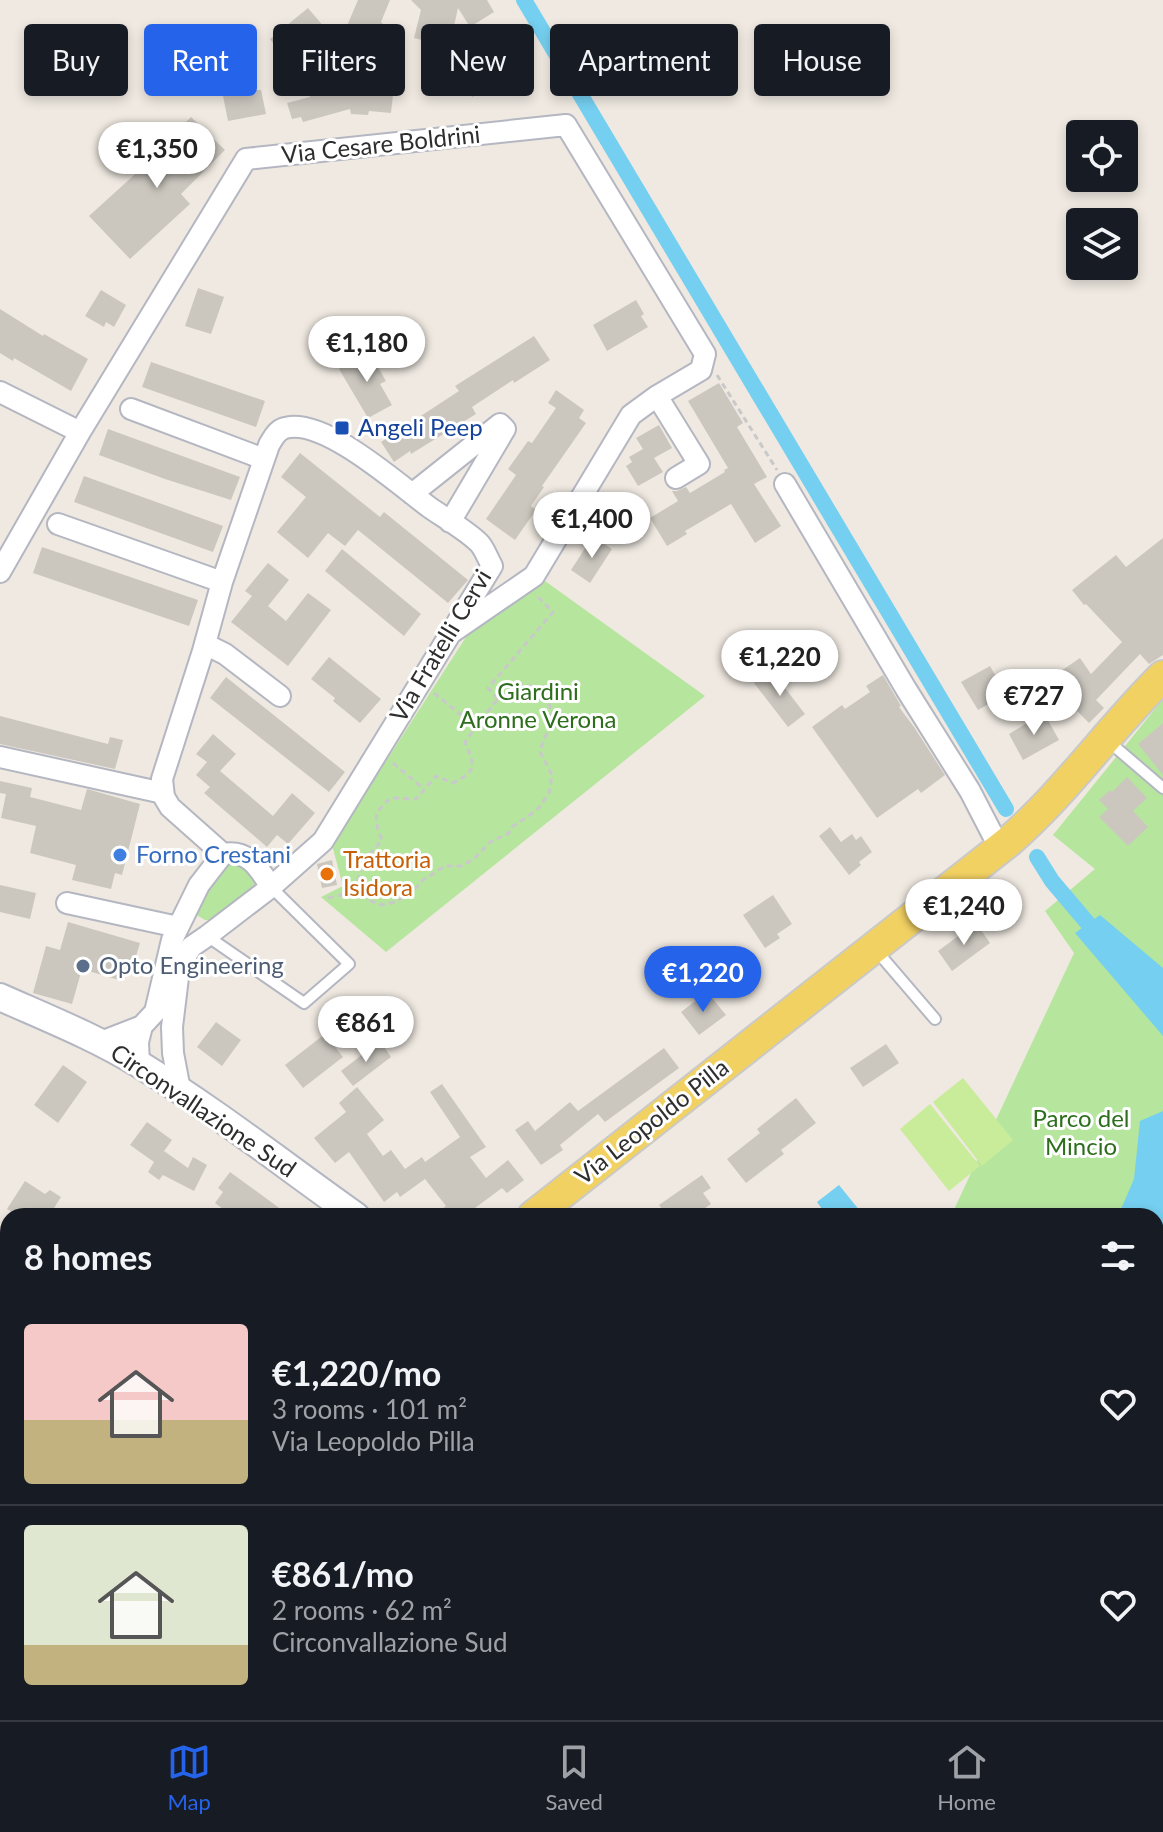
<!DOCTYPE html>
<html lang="en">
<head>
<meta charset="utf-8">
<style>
  body { margin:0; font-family:Lato,sans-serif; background:#242831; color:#f1f3f6; height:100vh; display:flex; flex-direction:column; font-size:30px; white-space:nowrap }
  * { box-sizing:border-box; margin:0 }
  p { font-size:26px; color:#9ea1a6 }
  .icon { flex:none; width:44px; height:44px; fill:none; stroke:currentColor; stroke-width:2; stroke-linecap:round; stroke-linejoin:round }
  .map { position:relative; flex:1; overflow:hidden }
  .sheet { position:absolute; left:0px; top:1208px; width:1164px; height:512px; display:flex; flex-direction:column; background:#171b24; border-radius:24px 24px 0 0; box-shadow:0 4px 12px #0003 }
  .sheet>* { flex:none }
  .top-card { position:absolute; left:24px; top:24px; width:1116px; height:72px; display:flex; gap:16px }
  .fabs { position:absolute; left:1066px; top:120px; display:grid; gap:16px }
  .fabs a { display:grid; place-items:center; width:72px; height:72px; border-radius:8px; background:#171b24; box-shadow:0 4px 12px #0003; font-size:40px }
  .price { position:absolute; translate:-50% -68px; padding:0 18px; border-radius:28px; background:#fff; color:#222; font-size:26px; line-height:52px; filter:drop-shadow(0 2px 4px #0008) }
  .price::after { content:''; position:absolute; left:50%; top:48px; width:24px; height:18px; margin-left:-12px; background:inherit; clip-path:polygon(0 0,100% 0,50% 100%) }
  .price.active { background:#2563eb; color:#fff }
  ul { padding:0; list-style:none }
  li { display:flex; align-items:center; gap:24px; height:200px; padding:0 24px }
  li+li { border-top:2px solid #363941 }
  li span { display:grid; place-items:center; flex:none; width:224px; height:160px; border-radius:8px; color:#555 }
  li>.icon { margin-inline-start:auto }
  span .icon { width:96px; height:96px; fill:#fffc; stroke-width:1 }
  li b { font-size:34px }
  h2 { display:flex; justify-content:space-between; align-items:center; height:96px; padding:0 24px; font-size:34px }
  .tag { padding:0 28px; border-radius:8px; background:#171b24; box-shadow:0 4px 12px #0003; font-size:28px; line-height:72px }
  .tag.active { background:#2563eb; color:#fff }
  .tabs { display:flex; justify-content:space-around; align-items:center; height:112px; border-top:2px solid #363941; background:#171b24; font-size:22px; color:#9ea1a6 }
  .tabs a { display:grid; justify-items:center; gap:4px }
  .tabs .active { color:#2563eb }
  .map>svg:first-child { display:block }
  .green { fill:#b6e59e }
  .pitch { fill:#c9ec9a }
  .water { fill:#75cff0 }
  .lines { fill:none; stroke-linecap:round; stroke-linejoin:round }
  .canal { stroke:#75cff0; stroke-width:16 }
  .building { fill:#cbc7bf }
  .service-casing { stroke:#b4b7c1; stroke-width:14 }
  .minor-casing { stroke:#b4b7c1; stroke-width:24 }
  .secondary-casing { stroke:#b4b7c1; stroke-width:30 }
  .primary-casing { stroke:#c9c9c9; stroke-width:34 }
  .path { stroke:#c9c9c9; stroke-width:3; stroke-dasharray:6 4; stroke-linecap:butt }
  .service { stroke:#fff; stroke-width:10 }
  .minor { stroke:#fff; stroke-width:20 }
  .secondary { stroke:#fff; stroke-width:26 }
  .primary { stroke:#f2d163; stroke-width:30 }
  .transit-dot { fill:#1a4fb4; stroke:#fff; stroke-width:3 }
  .shop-dot { fill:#3f7fe0; stroke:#fff; stroke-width:3 }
  .food-dot { fill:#e8710a; stroke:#fff; stroke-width:3 }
  .service-dot { fill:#5c6f8a; stroke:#fff; stroke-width:3 }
  .labels { text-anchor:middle; stroke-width:6; stroke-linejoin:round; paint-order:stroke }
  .street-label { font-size:24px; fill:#2e2e2e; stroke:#fff }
  .transit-label { font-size:24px; fill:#164399; stroke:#fff; text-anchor:start }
  .park-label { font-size:24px; fill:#2c6e1b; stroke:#fff }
  .shop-label { font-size:24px; fill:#366cbe; stroke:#fff; text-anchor:start }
  .food-label { font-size:24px; fill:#c56008; stroke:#fff; text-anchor:start }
  .service-label { font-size:24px; fill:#4e5e75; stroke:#fff; text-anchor:start }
</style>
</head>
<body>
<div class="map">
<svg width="1163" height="1720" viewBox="0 0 1163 1720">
  <rect width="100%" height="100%" fill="#efe9e1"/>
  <!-- green -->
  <path class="green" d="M545,581L705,696L386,952L321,897L343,886L332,845L466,637Z
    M1163,699V1720H786V1712H1156V1216H951L1074,953L1045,911L1095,869L1053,835Z
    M229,859L252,871L255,884L211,920H205L195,914L216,869Z"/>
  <!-- pitch -->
  <path class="pitch" d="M963,1078L1013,1140L982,1166L933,1102Z
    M930,1104L980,1166L949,1191L900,1129Z"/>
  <!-- water -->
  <path class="water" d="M1100,915L1163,968V1036L1075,933Z
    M1163,1111V1720H897L896,1712H1156V1216H1118L1134,1179L1140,1121Z
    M839,1185L864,1216H827L817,1202Z"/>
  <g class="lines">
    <!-- canal -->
    <path class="canal" d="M524,0L1006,809
      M1037,857L1052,881L1102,940"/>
  </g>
  <!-- building -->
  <path class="building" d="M358,0H390L381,22L385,26L378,40L376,39L364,65L335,54Z
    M411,0H487L494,12L470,27L458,8L452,35L445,33L442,45L414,38L421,10Z
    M308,8L325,28L294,54L299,59L287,71L276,59L273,49L276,47L270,39Z
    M493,58L507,86L489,96L486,91L472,97L461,75Z
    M358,78L356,83L386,87L393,95L391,113L369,111L368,115L351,114L350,109L303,122L301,117L292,119L287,103L310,97L308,91Z
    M256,90H261L266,114L228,121L223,96Z
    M191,117L225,150L181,194L190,204L130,259L89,216L165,147L163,145Z
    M198,288L224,297L211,334L185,326Z
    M101,290L126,305L114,327L106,322L104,327L85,316Z
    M636,300L644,314L641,316L648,327L607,351L593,325Z
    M0,309L43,336L44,334L88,359L71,391L14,358L13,361L0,353Z
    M534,336L550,360L514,383L513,380L472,407L476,414L411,454L410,451L394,462L381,442L459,391L455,386Z
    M369,352L386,381L380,384L392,405L368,418L339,369Z
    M151,362L265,401L256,427L142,387Z
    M719,383L743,423L737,427L767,477L754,484L781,526L755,543L731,504L685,531L687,534L667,546L650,518L678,501L672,491H677L686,487L690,493L725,472L724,470L728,468L688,401Z
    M556,390L584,410L579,418L586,423L542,486L544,487L531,506L536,510L515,540L486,519L516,475L508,469L528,441L532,443L556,408L548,403Z
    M659,425L672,448L654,458L663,472L638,486L626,466L632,462L629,457L643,449L636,438Z
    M108,429L240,477L231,500L165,479L99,455Z
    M300,453L380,517L384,512L468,580L448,603L358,530L345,546L328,533L308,558L277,532L306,497L281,477Z
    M84,476L223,526L213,552L74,502Z
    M593,536L612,549L590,583L571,570Z
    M1163,538V655L1149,664L1140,654L1096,700L1104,708L1089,723L1062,696L1045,706L1039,695L1047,691L1040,679L1051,674L1052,677L1080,658L1091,674L1122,642L1086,604L1084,605L1072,590L1116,555L1126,567Z
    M42,547L198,600L189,626L33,573Z
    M342,549L421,614L404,636L325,571Z
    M268,563L289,580L268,606L286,621L308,593L331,610L288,666L231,622L252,596L245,591Z
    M329,657L381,699L360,723L333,701L335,698L311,679Z
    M990,666L1006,694L978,710L961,682Z
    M771,670L805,714L788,727L754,683Z
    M883,675L901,706L899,707L914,727L945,775L921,793L918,789L877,818L812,727L842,705L845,709L870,692L866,686Z
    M226,677L345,772L329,792L210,698Z
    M1044,713L1059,740L1023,760L1009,734Z
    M0,716L108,744L110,737L123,740L115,769L0,744Z
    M1163,723V775L1138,744Z
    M213,734L236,754L220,771L273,816L292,793L315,813L288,844L277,835L267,847L204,793L210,787L196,775L207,762L196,754Z
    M1127,777L1147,798L1133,811L1148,827L1128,846L1099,817L1108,809L1099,800L1110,790L1112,792Z
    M0,781L32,788L30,797L81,810L87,789L140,804L122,875L115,873L111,889L72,880L76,865L30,853L36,826L1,818L6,794L0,793Z
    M830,827L841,842L852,834L856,840L861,836L872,852L859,862L861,865L849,875L819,836Z
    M332,860L337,885L322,888L317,864Z
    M0,885L36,893L30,919L0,912Z
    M773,895L792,924L777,934L780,938L765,948L743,915Z
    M68,922L140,943L134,963L128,961L122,981L82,969L72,1004L33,993L46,946L60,950Z
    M976,923L990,943L952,971L938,951Z
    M707,992L726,1015L699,1035L681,1012Z
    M216,1022L241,1040L222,1066L197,1047Z
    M325,1034L343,1057L303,1088L285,1065Z
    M380,1041L391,1057L353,1086L341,1071Z
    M886,1044L899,1063L863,1087L850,1068Z
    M664,1048L679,1068L605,1122L598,1114L560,1145L563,1150L541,1165L515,1130L528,1121L535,1131L570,1102L578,1111Z
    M63,1065L87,1082L58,1123L34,1105Z
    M442,1084L486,1147L470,1157L486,1178L508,1160L524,1180L507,1193L502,1188L471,1211L475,1216H433L446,1206L425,1179L400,1197L397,1192L384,1202L349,1152L335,1163L314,1138L346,1112L339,1103L357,1087L384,1120L367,1134L383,1156L391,1150L405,1169L422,1157L425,1162L460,1137L430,1092Z
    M796,1098L816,1123L781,1150L784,1154L746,1183L727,1159L760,1133L757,1129Z
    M147,1122L172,1140L164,1151L188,1168L193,1157L207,1165L194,1191L163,1175L159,1180L148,1172L154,1162L130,1145Z
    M230,1172L263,1196L290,1216H232L215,1203L223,1192L218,1188Z
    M702,1175L711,1188L703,1193L711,1204L694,1216H667L659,1205Z
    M25,1181L45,1194L50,1190L61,1197L49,1216H19L7,1209Z"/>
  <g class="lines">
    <!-- service casing -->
    <g class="service-casing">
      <path id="service" d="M1107,740L1163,788
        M207,936L304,1003L349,964L271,887
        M875,949L935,1019
        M313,1712L317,1720"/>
    </g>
    <!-- minor casing -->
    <g class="minor-casing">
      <path id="minor" d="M0,392L80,432
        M657,396L699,464L676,478
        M131,409L264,459
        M785,484L906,689L970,791L1000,849
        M412,494L500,424L505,429L450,522
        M58,524L222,582
        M0,572L80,432L246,159L566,125L705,354L701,370L657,396L631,415L534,576L451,633
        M205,644L225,654L280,696
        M0,757L163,793
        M67,903L178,927
        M101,1042L142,1026
        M139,1064L138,1042L142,1026L155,1012L172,940L199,885L223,854C248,849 259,868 271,887
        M180,1090L173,1053L172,1027L179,969L191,947L207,936L271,887L323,841L492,566C488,559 485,550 480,544C469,532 443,517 429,507C399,485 324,417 285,428C277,430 273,438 269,445L222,582L203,651L162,779L164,797L170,807L223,854
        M113,1712L117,1720
        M562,1712L566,1720
        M637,1720L661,1712
        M772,1720L773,1712"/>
    </g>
    <!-- secondary casing -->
    <g class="secondary-casing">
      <path id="secondary" d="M0,997C47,1018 95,1037 139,1064C214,1110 284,1165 356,1216"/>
    </g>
    <!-- primary casing -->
    <g class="primary-casing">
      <path id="primary" d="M533,1216L1008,842C1065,793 1109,729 1163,676
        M0,1616L8,1610"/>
    </g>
    <!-- path -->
    <path class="path" d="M717,375L777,470
      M434,693L476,727L465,742C474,765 479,770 453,783L436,776L416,799L391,798C372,813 374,819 382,840L361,864L358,880L360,891L368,900L382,905L395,902L411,893L423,880L445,866H461L474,859L490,842L509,833L512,827L537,810L549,793L552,775L540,752C543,740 550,729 551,716C551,705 547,696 538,690C512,672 489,710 476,727
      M498,699L488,688L553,612L535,594
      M393,763L424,789
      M328,898L360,891"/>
    <!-- service -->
    <use href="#service" class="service"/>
    <!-- minor -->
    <use href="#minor" class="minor"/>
    <!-- secondary -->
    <use href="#secondary" class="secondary"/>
    <!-- primary -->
    <use href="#primary" class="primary"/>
  </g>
  <!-- markers -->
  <rect class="transit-dot" x="334" y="420" width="16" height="16" rx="4"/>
  <circle class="shop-dot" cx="120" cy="855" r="8"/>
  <circle class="food-dot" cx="327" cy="874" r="8"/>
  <circle class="service-dot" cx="83" cy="966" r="8"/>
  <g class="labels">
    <!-- street labels -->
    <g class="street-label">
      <text transform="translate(381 145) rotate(-6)" y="8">Via Cesare Boldrini</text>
      <text transform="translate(441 646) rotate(-59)" y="8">Via Fratelli Cervi</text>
      <text transform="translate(203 1111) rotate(34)" y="8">Circonvallazione Sud</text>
      <text transform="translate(652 1122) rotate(-38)" y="8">Via Leopoldo Pilla</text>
    </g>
    <!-- transit labels -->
    <g class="transit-label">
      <text x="358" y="436">Angeli Peep</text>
    </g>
    <!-- park labels -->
    <g class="park-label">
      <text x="538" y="700">Giardini<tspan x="538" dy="28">Aronne Verona</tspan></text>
      <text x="1081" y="1127">Parco del<tspan x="1081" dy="28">Mincio</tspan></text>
    </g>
    <!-- shop labels -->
    <g class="shop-label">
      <text x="136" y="863">Forno Crestani</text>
    </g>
    <!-- food labels -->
    <g class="food-label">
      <text x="343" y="868">Trattoria<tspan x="343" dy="28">Isidora</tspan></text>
    </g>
    <!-- service labels -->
    <g class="service-label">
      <text x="99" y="974">Opto Engineering</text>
    </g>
  </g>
</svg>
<div class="fabs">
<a><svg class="icon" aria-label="locate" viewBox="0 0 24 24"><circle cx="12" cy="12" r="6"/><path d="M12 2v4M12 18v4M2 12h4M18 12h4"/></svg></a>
<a><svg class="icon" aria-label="layers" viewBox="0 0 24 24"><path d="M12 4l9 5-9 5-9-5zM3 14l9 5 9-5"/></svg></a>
</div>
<b class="price" style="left:157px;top:190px">€1,350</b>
<b class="price" style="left:367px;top:384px">€1,180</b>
<b class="price" style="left:592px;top:560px">€1,400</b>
<b class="price" style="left:780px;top:698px">€1,220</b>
<b class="price" style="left:1034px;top:737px">€727</b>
<b class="price" style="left:964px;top:947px">€1,240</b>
<b class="price active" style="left:703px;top:1014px">€1,220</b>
<b class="price" style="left:366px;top:1064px">€861</b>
<div class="top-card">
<a class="tag">Buy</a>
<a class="tag active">Rent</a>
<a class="tag">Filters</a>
<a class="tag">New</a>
<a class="tag">Apartment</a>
<a class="tag">House</a>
</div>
<section class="sheet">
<h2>8 homes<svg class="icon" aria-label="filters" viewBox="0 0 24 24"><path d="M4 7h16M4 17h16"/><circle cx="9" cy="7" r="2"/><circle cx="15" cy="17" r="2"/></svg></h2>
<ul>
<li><span style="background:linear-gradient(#f6c9c9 60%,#c2b280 0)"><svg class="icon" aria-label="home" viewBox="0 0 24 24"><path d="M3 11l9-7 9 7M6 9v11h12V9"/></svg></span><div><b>€1,220/mo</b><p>3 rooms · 101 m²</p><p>Via Leopoldo Pilla</p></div><svg class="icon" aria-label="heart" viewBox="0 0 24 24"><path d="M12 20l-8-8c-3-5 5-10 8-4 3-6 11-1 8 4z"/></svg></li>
<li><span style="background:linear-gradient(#dfe7d0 75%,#c2b280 0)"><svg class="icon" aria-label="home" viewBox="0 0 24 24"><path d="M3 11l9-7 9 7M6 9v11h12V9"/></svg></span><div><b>€861/mo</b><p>2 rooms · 62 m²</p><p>Circonvallazione Sud</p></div><svg class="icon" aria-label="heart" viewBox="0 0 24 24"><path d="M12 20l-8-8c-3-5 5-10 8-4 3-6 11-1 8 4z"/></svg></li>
</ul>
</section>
</div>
<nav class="tabs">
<a class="active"><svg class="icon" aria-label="map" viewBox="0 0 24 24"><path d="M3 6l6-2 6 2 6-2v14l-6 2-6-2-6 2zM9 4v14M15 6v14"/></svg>Map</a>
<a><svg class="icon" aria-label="saved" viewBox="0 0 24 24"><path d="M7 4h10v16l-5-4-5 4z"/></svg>Saved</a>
<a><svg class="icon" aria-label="home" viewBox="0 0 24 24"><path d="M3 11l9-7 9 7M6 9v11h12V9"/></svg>Home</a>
</nav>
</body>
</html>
